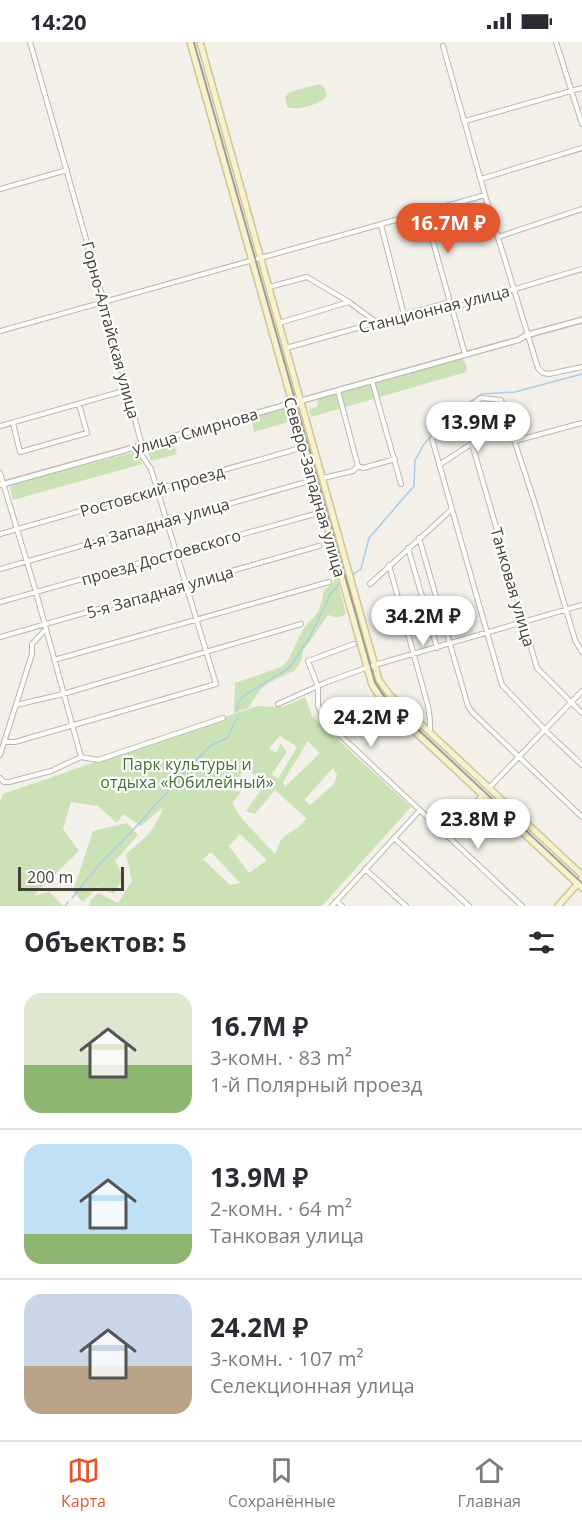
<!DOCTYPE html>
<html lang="ru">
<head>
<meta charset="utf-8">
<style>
  body { margin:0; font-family:"Open Sans",sans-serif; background:#f2f2f3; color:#2b2b33; height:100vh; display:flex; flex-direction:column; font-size:22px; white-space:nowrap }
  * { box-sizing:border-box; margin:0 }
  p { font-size:20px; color:#7c7c81 }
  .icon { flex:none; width:33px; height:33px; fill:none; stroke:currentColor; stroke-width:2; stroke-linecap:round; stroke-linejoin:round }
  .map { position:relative; height:864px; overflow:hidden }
  .details { display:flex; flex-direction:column; background:#fff; flex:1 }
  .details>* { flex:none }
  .scale { position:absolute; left:18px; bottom:15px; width:106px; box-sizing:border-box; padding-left:6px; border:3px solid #454138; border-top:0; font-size:16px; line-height:21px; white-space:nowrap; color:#454138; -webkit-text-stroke:4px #fff; paint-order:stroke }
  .price { position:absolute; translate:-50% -51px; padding:0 14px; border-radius:21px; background:#fff; color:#222; font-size:20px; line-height:39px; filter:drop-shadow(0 2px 3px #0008) }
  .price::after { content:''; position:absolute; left:50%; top:36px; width:18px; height:14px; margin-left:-9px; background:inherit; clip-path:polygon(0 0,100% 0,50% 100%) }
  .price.active { background:#e3582f; color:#fff }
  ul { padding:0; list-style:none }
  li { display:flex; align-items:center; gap:18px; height:150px; padding:0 24px }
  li+li { border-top:2px solid #e1e1e2 }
  li span { display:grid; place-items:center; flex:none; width:168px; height:120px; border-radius:18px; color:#555 }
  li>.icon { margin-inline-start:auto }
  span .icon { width:72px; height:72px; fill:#fffc; stroke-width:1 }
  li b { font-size:26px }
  h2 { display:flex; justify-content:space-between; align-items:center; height:72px; padding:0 24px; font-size:26px }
  .status { display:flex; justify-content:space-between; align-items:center; height:42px; padding:0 30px; background:#fff; direction:ltr }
  .status svg { height:16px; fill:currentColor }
  .menu { display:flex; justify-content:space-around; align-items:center; height:84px; border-top:2px solid #e1e1e2; background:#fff; font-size:16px; color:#7c7c81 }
  .menu a { display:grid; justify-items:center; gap:3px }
  .menu .active { color:#e3582f }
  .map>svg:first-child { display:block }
  .green { fill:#cbe2b6; fill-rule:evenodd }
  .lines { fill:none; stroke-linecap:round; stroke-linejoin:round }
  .stream { stroke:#abcbe9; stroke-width:1.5 }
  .minor-casing { stroke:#bdb8ac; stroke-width:6 }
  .tertiary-casing { stroke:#bdb8ac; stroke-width:7 }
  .secondary-casing { stroke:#cdc59d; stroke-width:8 }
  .minor { stroke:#fff; stroke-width:4 }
  .tertiary { stroke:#fff; stroke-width:4.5 }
  .secondary { stroke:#f9f1cc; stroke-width:5 }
  .tram { stroke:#969696; stroke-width:1.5 }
  .labels { text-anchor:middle; stroke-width:4.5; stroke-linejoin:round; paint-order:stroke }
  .street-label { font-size:16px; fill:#454138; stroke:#fff }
  .park-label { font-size:16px; fill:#447131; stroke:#fff }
</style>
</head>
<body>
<div class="status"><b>14:20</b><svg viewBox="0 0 49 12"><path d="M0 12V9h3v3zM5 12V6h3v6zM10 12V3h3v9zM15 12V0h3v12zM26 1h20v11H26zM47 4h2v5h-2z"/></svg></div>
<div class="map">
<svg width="582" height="864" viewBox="0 0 582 864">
  <rect width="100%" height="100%" fill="#f2f0e9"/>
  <!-- green -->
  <path class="green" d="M319,42L324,45L327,54C320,63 296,69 287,65L285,55L290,50Z
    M460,316L464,318L467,326L466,330L311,375L309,367L317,365L318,357Z
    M284,367L288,369L291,379L254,390L252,380L253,375Z
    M170,399L173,401L177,412L151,419L148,409L150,405Z
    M134,410L138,411L142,422L13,458L10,446L11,442Z
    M337,536L346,572C340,577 334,575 328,573L303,609L301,619L295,628L267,642L260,648L248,666L234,671L235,641L281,625L287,620L303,587L319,569L324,549Z
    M305,655L312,674L411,765L322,864H89L90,859L98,851L118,861L132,839L126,812C144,797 156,788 163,765L141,784L123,772L117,781L98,764L71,760L63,787L79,809L33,854L49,850L64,864H0V760L3,752L257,664L283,665ZM280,694L297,705L278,737L272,732L287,710L281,702L276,711L269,706ZM308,699L320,711L285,745L283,740ZM333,726L337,733L334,742L310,763L304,758ZM247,727L266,741L246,769L255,772L275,748L306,776C298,790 290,787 281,798C279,802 277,807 275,812L242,777L232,761L241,750L231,748L227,740L237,736ZM240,792L267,818L249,831L229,804ZM211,810L240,841L230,843L203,817Z
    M127,781L138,793L115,819L124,834L114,852L97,845L83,860L73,849L93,789Z"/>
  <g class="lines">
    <!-- stream -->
    <path class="stream" d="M352,533L361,527L369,496L414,444L415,418L424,402L450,375L481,352L515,350L582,332
      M237,669L239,659L245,653L289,626L310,595L330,553L340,541
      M72,856L98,824L133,788L187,728L210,704L227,696L237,676
      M65,864L68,860"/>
    <!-- minor casing -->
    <g class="minor-casing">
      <path id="minor" d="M556,0L582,82
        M443,4L485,153L538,326L543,331L549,332L582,325
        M465,79L582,46
        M481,137L582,106
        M0,147L67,128
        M425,171L450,260
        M381,183L404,273
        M498,195L582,167
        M269,245L307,235L349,260L376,280
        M452,266L465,312
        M279,281L349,260
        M0,289L485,153
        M286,306L450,260L452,266L582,227
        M372,339L401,442
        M338,349L358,424
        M13,381L20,410L87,391L79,362
        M0,384L127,348
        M515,399L582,381
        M472,402L537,626L582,671
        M439,423L494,387L509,383
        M0,431L36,550L81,715
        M323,436L353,429L358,424L363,426L395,417
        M0,492L304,405
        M419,496L468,664L472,670L582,775
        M408,506L437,606
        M389,523L428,664L430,678V689
        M0,527L313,438
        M370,542L451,468
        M0,560L322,470
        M0,595L319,504
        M354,602L308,619L318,645V664L326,680L522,864
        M582,610L575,598L536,465L501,358L481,356L460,371L432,397L502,643L549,692L582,723
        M54,618L329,540
        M278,662L327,640L371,624L582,563
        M16,663L63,652L301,582
        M4,700H15L216,642L151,427L141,412L142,404L105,264L30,0
        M0,713L32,612V602L46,587
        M0,736L4,740H9L51,729L81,715L98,718L223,676
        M489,746L582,649
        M445,792L483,753
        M394,796L469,864
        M365,827L406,864
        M336,859L342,864
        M332,864L420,768"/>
    </g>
    <!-- tertiary casing -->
    <g class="tertiary-casing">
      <path id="tertiary" d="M0,443L518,298L527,293L582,278"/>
    </g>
    <!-- secondary casing -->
    <g class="secondary-casing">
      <path id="secondary" d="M190,0L372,643L384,661L582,846
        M200,0L379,638L390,653L582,833
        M558,864L582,837"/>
    </g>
    <!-- minor -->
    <use href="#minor" class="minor"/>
    <!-- tertiary -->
    <use href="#tertiary" class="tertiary"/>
    <!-- secondary -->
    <use href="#secondary" class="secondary"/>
    <!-- tram -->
    <path class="tram" d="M194,0L375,640L387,658L582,841"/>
  </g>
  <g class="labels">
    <!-- street labels -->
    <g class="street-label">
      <text transform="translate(434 267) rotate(-14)" y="6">Станционная улица</text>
      <text transform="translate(111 288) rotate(75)" y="6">Горно-Алтайская улица</text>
      <text transform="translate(195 389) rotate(-16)" y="6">улица Смирнова</text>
      <text transform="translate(315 445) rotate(74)" y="6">Северо-Западная улица</text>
      <text transform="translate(152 449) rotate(-16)" y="6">Ростовский проезд</text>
      <text transform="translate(156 482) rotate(-16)" y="6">4-я Западная улица</text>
      <text transform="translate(161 515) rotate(-16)" y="6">проезд Достоевского</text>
      <text transform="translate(513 545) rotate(74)" y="6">Танковая улица</text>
      <text transform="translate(160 550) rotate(-16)" y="6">5-я Западная улица</text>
    </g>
    <!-- park labels -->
    <g class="park-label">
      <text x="187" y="728">Парк культуры и<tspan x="187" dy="18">отдыха «Юбилейный»</tspan></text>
    </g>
  </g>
</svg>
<div class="scale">200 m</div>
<b class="price active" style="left:448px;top:212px">16.7M ₽</b>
<b class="price" style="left:478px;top:411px">13.9M ₽</b>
<b class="price" style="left:423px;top:605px">34.2M ₽</b>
<b class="price" style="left:371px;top:706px">24.2M ₽</b>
<b class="price" style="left:478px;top:808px">23.8M ₽</b>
</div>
<section class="details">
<h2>Объектов: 5<svg class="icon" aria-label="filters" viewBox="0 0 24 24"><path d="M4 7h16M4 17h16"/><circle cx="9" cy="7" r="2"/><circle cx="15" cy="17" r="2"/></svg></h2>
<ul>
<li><span style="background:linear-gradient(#dfe7d0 60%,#8fb573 0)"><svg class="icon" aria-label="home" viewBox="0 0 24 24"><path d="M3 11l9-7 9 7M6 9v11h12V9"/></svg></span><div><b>16.7M ₽</b><p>3-комн. · 83 m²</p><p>1-й Полярный проезд</p></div></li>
<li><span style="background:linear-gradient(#bfe0f5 75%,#8fb573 0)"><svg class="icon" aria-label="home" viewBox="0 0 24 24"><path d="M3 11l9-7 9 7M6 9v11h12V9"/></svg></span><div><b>13.9M ₽</b><p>2-комн. · 64 m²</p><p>Танковая улица</p></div></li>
<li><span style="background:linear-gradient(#c9d6e8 60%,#b9a48a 0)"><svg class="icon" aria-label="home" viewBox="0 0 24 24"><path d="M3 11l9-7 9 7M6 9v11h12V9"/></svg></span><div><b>24.2M ₽</b><p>3-комн. · 107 m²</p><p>Селекционная улица</p></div></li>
</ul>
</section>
<nav class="menu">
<a class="active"><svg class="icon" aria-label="map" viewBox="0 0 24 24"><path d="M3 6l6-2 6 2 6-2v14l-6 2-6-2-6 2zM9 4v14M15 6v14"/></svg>Карта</a>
<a><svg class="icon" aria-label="saved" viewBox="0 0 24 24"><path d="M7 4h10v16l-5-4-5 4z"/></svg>Сохранённые</a>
<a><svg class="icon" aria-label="home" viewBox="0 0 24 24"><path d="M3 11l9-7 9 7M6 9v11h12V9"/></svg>Главная</a>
</nav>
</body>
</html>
